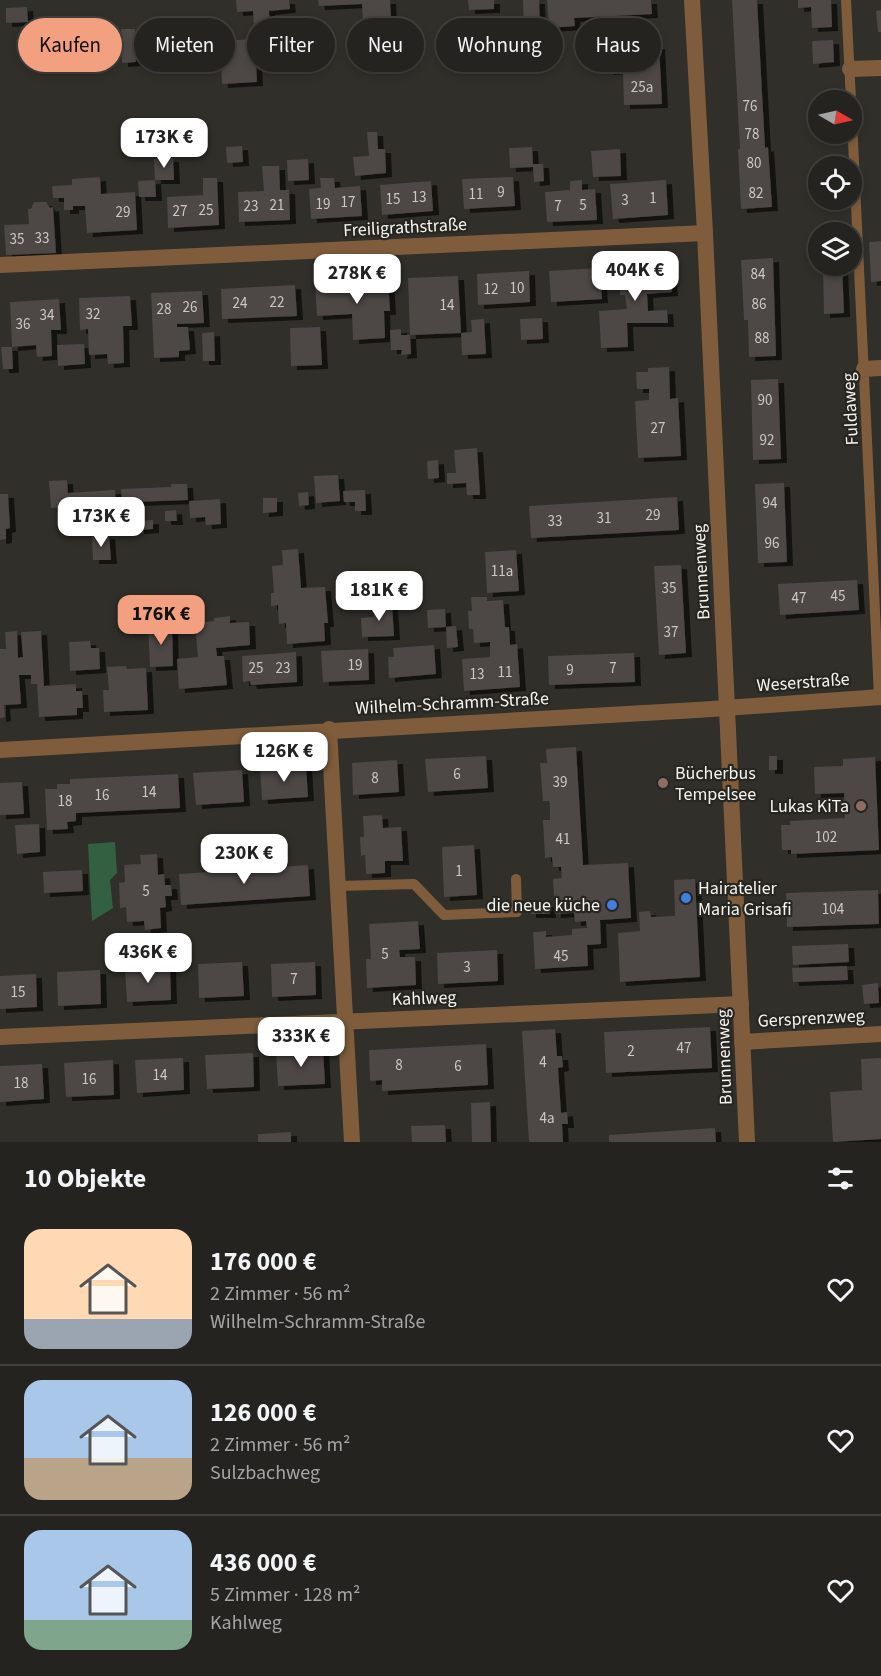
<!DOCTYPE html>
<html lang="de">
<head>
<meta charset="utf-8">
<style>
  body { margin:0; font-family:"Source Sans 3",sans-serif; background:#2c2b28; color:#f1f3f6; height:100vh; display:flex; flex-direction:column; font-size:22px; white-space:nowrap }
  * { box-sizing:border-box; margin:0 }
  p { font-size:20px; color:#a3a4a4 }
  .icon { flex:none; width:33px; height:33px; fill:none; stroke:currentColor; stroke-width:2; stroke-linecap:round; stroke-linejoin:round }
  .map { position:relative; height:1142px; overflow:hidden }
  .panel { display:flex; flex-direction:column; background:#24231f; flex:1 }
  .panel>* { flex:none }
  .top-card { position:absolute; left:18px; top:18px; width:846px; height:54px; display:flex; gap:12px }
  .needle { width:39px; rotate:99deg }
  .tools { position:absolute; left:808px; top:90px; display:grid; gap:12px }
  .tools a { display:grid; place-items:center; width:54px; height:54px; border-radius:50%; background:#24231f; box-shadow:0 3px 9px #0003,0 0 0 2px #41403d; font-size:30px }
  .price { position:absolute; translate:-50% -51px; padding:0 14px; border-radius:12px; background:#fff; color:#222; font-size:20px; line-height:39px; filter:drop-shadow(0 2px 3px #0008) }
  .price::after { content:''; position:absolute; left:50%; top:36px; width:18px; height:14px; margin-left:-9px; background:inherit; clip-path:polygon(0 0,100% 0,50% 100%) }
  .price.selected { background:#f2a080; color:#111 }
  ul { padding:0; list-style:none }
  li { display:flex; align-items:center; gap:18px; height:150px; padding:0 24px }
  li+li { border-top:2px solid #41403d }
  li span { display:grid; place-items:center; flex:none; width:168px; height:120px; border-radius:18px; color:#555 }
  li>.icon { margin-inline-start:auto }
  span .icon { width:72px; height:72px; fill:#fffc; stroke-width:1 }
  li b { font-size:26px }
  h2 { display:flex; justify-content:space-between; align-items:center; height:72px; padding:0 24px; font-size:26px }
  .chip { padding:0 21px; border-radius:27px; background:#24231f; box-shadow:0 3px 9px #0003,0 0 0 2px #41403d; font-size:21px; line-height:54px }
  .chip.selected { background:#f2a080; color:#111 }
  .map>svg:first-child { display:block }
  .park { fill:#336040 }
  .building { fill:#4e4644; filter:url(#shadow) }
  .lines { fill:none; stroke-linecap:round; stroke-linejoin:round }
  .service { stroke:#7f5d3c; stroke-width:10 }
  .minor { stroke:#7f5d3c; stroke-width:16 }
  .tertiary { stroke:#7f5d3c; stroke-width:16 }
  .education-dot { fill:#8d6e63; stroke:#272620; stroke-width:2 }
  .shop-dot { fill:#3f7fe0; stroke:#272620; stroke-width:2 }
  .labels { text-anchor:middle; stroke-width:4.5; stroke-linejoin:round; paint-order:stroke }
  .number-label { font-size:15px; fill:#cbc8c5 }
  .street-label { font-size:18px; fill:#f5f4f0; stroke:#272620 }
  .poi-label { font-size:18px; fill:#f5f4f0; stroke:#272620; text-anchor:start }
</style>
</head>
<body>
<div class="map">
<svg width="881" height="1142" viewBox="0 0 881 1142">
  <defs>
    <filter id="shadow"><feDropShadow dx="6" dy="4" stdDeviation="0" flood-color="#0009"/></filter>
  </defs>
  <rect width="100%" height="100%" fill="#302f29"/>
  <!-- park -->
  <path class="park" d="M115,842L117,873L110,880L113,908L92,921L88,844Z"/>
  <!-- building -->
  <path class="building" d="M236,0H289L290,9L269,11L271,62L256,63L257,82L222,84L220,41L255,39L253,11L237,12Z
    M318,0H390L391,19L363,21L362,4L319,6Z
    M468,0H494V9L469,10Z
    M523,0H539L540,29L524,30Z
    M547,0H651L652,14L574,18L575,26L549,28Z
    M732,0H757L765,148L768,147L772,207L741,209L738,149H740Z
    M798,0H831L832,27L812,28L811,7L798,8Z
    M27,7L28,22L6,23V8Z
    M881,10V32H878L876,11Z
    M181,18L182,34H167V19Z
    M618,22L619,47L659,45L662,104L624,105L623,70L607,71L605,47L592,48L591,23Z
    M121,29H135L136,62L122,63Z
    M833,40L834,62L813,64L812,41Z
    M814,120H819V135H816Z
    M367,132H377L378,149H385L386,173L355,176L353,157L369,156Z
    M242,146L243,162L227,163L226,147Z
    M532,147L533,164H543L544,181L534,182L533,167L510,168L509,148Z
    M620,149L621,176L593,177L591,151Z
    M173,158L174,180H155L154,159Z
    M308,159L309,180L288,181L287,160Z
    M262,166H279L280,190H289L290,220L239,222L238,192L264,191Z
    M100,177L101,194L135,192L137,230L87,233L85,206H73V210H64V198H53L52,186L72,185V179Z
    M513,177L515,206L464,209L462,179Z
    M203,178H217L219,225L168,228L167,197L203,195Z
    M320,178H334L335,188L360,186L362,216L311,219L309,189L321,188Z
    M155,180L156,197H139L138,181Z
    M582,180V190L595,189L597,220L547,222L545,192L570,190V181Z
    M666,180L668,215L613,219L610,184Z
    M431,181L433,211L382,215L380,185Z
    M34,202H46L50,208L53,207L56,253L6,255L4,225L29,224L28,209H31Z
    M881,241V281L871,282L869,242Z
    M773,258L776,356L749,357L748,320H744L741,260Z
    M670,264L672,292L647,294L648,311L667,310L668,323H627L628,347L601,348L599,311L627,309L625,295H620L619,266Z
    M823,266H842L844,313L824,314Z
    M600,268L602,299L551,302L549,271Z
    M529,271L530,302L478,305L477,274Z
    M458,276L461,333L410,335L408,278Z
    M388,280L390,311H384L385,338L353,340L352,314L317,316L315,284Z
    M295,285L297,316L222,319L221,289Z
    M202,291L204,323L177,324V327H188L190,350L179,351V357L154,358L151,293Z
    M130,296L132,326H123L124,363L108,364L107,354L89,355L88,329L80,330L79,298Z
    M59,299L61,330H51L52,356L37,357L36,345L12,347L10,302Z
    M542,318L543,339L521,340L520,319Z
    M484,319L486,354L462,355L461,333L472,332L471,320Z
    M320,327L322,365L291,366L290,328Z
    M401,329V335H410L411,354L401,355L402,350H391L390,330Z
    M214,332L215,361H203L202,333Z
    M84,344L85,364L58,366L57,345Z
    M1,347H12L13,369H3Z
    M669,367L670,399L678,398L681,456L638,458L635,401L649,400V389H637L636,372H648V368Z
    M778,379L781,459L753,460L751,380Z
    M477,448L480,495H467L466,483L447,484V473H456L454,450Z
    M438,460L439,478L428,479L427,461Z
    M338,475L340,501L316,503L314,476Z
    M67,480L68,493L115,490L116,504L51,508L49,481Z
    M784,483L787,562L758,563L755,484Z
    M171,484H187L188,500L133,502L134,524L119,525L118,503H122L121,489L171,487Z
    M365,490L366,511H355V502H344L343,491Z
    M308,492L309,505L299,506L298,493Z
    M0,494H8L10,528L6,529V539L0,540Z
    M677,497L679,530L531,538L529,506Z
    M263,498H277V512L263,513Z
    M220,499L221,524L206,525L205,517L190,518L189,501Z
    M176,510L177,521H165V511Z
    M153,520V529L138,530V521Z
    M109,535L111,560H93L92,536Z
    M298,549L301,588L325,587L328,623H324L325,641L287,644L286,623L279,624L278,605L271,606V593H274L272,566L283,565L282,550Z
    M516,550L519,591L487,593L485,552Z
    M681,565L686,653L659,655L654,566Z
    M857,580L859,610L780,615L778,584Z
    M471,597H487V601L503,600L505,627H509L510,645L517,644L520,687L464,691L462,659L490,657V642L474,643L473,629H469L468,611H472Z
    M392,604L394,636L362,637L361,618L374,617V605Z
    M445,609L446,627L428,628L427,610Z
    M230,616V623L249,622L250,645L216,648L217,656H224L227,685L179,689L177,659L198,657L195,623L214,621V618Z
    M172,626L173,666L150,667L148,627Z
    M456,626L458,647L447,648L446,627Z
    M17,631L18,658L23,657L21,632L41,631L44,686L76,684V691H82L83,708H77V715L39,717L37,684H31V675H19L21,704L4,705L5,717L0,718V649H6L5,632Z
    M90,641L91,648H99L100,669L70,671L69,642Z
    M434,645L436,674L389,678L388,657H394L393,648Z
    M368,649L369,680L323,682L321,651Z
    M296,652L297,682L251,685L250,681L243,682L242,656Z
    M634,653L635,682L549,685L548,656Z
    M126,666L127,669L146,668L148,710L104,712L103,690H109L107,667Z
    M576,747L583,865L628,863L631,918L600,920L601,944L587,945L588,966L535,969L533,932L546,931V937L572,935V929L587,928L586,921L575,922L574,913L555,914L553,879L562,878L561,867H553L552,857L545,858L543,820H550V808L549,801H543L540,763H547L546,749Z
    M486,756L488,788L428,792L425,759Z
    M769,756H777V770H769Z
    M875,757L879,850L791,854V850H782L781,825H790V821L845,818L844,793L815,794L814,767L843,766V759Z
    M397,760L399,792L353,795L352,763Z
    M306,766L308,797L262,800L260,768Z
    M242,770L244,802L196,805L193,773Z
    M178,774L180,808L76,813V821L67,822L68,829L47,830L45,789H57V784H70V779Z
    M22,782L24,814L0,815V783Z
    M382,815L383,828L401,827L403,861H385V873L366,874L365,855L361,856L360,837H364L363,816Z
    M39,824L40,852L17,854L15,825Z
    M474,845L477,895L444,897L442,847Z
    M157,854L158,875L164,874L165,885H171L172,896H165L166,907L160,908L161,928L145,930L144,921L127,922L126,907L120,908L119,883L125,882L124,865L141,864L140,855Z
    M308,865L310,896L181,905L179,874Z
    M82,870L83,891L44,893L43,872Z
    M695,879L700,977L620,982L618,933L640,931L639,912L650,911L651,917L675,916L674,880Z
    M878,890L879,924L787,927L786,893Z
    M530,903H550V914H530Z
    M418,921L420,949L399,950L400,957H415L416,985L367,988L366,959H371L369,924Z
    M848,944L849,962L793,965L792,946Z
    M497,950L498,981L438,984L437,953Z
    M242,962L244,996L199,998L198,964Z
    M315,962L316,995L272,997L271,964Z
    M170,966L171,1000L127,1002L125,968Z
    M847,966L848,980L793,982L792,968Z
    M100,970L101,1004L58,1006L57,972Z
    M36,974L37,1007L0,1009V976Z
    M878,983L879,1003L864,1004L862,985Z
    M710,1027L712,1068L606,1073L604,1032Z
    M555,1029L557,1056H562L563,1067L558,1068L561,1113L567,1112L568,1124H562L563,1142H529L522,1031Z
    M486,1044L488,1085L382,1091V1080L370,1081L369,1050Z
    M323,1050L325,1084L278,1086L276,1052Z
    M253,1053L254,1087L207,1089L205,1055Z
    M183,1058L184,1090L137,1093L135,1060Z
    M881,1058V1139L833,1142L830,1092L862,1090L861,1059Z
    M113,1060L114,1095L66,1097L64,1063Z
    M42,1064L44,1099L0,1102V1066Z
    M490,1102L491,1142H472L471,1103Z
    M445,1125L446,1142H412L411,1126Z
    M715,1128L716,1142H609V1135Z
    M291,1132V1142H258V1134Z"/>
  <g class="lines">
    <!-- service -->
    <path class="service" d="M846,0L851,100
      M852,119L879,697
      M338,886L414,884L444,915L517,912L516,879"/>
    <!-- minor -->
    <path class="minor" d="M850,69L881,68
      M0,265L705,233
      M864,369L881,368
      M329,729L352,1142
      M0,750L697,710L881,697
      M0,1037L741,1004
      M742,1042L881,1034"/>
    <!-- tertiary -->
    <path class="tertiary" d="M692,0L705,233L747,1142"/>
  </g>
  <!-- markers -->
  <g class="education-dot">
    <circle cx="663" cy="783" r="6"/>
    <circle cx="861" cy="806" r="6"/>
  </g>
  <g class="shop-dot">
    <circle cx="686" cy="898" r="6"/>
    <circle cx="612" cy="905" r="6"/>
  </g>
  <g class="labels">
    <!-- number labels -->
    <g class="number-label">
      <text x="642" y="92">25a</text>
      <text x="750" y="111">76</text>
      <text x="752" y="139">78</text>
      <text x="754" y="168">80</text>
      <text x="501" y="197">9</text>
      <text x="756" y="198">82</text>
      <text x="476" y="199">11</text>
      <text x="419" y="202">13</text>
      <text x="653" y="203">1</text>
      <text x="393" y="204">15</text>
      <text x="625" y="205">3</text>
      <text x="348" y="207">17</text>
      <text x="323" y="209">19</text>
      <text x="277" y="210">21</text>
      <text x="583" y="210">5</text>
      <text x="251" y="211">23</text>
      <text x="558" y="211">7</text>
      <text x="206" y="215">25</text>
      <text x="180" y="216">27</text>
      <text x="123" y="217">29</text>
      <text x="42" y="243">33</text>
      <text x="17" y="244">35</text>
      <text x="758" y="279">84</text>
      <text x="517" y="293">10</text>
      <text x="491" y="294">12</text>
      <text x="277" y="307">22</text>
      <text x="240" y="308">24</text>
      <text x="759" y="309">86</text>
      <text x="447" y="310">14</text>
      <text x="190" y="312">26</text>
      <text x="164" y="314">28</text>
      <text x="93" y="319">32</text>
      <text x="47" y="320">34</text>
      <text x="23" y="329">36</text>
      <text x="762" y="343">88</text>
      <text x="765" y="405">90</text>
      <text x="658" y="433">27</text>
      <text x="767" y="445">92</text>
      <text x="770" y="508">94</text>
      <text x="653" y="520">29</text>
      <text x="604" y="523">31</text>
      <text x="555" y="526">33</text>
      <text x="772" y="548">96</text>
      <text x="502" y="576">11a</text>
      <text x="669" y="593">35</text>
      <text x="838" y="601">45</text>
      <text x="799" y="603">47</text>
      <text x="671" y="637">37</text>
      <text x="355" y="670">19</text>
      <text x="256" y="673">25</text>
      <text x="283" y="673">23</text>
      <text x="613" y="673">7</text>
      <text x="570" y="675">9</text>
      <text x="505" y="677">11</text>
      <text x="477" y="679">13</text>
      <text x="457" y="779">6</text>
      <text x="375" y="783">8</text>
      <text x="560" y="787">39</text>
      <text x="149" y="797">14</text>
      <text x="102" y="800">16</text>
      <text x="65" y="806">18</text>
      <text x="826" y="842">102</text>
      <text x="563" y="844">41</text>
      <text x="459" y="876">1</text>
      <text x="146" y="896">5</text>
      <text x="833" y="914">104</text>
      <text x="385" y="959">5</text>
      <text x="561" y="961">45</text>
      <text x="467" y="972">3</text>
      <text x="294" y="984">7</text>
      <text x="18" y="997">15</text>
      <text x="684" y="1053">47</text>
      <text x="631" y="1056">2</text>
      <text x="543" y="1067">4</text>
      <text x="399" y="1070">8</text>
      <text x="458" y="1071">6</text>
      <text x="160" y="1080">14</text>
      <text x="89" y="1084">16</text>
      <text x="21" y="1088">18</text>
      <text x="547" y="1123">4a</text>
    </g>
    <!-- street labels -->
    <g class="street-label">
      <text transform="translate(405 227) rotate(-3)" y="6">Freiligrathstraße</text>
      <text transform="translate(850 409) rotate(-93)" y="6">Fuldaweg</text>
      <text transform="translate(701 572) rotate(-93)" y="6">Brunnenweg</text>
      <text transform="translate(803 682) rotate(-4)" y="6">Weserstraße</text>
      <text transform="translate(452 703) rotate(-3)" y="6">Wilhelm-Schramm-Straße</text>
      <text transform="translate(424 998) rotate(-2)" y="6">Kahlweg</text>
      <text transform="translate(811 1018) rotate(-3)" y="6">Gersprenzweg</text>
      <text transform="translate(724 1057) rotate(-92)" y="6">Brunnenweg</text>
    </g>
    <!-- poi labels -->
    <g class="poi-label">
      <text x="675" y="779">Bücherbus<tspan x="675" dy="21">Tempelsee</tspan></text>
      <text x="849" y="812" text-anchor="end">Lukas KiTa</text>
      <text x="698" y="894">Hairatelier<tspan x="698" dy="21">Maria Grisafi</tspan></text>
      <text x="600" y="911" text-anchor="end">die neue küche</text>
    </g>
  </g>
</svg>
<div class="tools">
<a><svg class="needle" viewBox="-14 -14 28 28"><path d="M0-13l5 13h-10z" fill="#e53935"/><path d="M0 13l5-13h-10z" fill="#a3a4a4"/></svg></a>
<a><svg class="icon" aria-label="locate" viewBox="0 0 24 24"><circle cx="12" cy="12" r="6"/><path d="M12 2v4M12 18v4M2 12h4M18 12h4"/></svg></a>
<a><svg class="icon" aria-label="layers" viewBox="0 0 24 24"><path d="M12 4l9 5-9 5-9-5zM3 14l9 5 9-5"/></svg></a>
</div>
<b class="price" style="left:164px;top:169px">173K €</b>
<b class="price" style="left:635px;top:302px">404K €</b>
<b class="price" style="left:357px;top:305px">278K €</b>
<b class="price" style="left:101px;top:548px">173K €</b>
<b class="price" style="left:379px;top:622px">181K €</b>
<b class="price selected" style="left:161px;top:646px">176K €</b>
<b class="price" style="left:284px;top:783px">126K €</b>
<b class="price" style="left:244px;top:885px">230K €</b>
<b class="price" style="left:148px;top:984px">436K €</b>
<b class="price" style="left:301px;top:1068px">333K €</b>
<div class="top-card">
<a class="chip selected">Kaufen</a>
<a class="chip">Mieten</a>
<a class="chip">Filter</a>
<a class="chip">Neu</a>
<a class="chip">Wohnung</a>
<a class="chip">Haus</a>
</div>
</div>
<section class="panel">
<h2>10 Objekte<svg class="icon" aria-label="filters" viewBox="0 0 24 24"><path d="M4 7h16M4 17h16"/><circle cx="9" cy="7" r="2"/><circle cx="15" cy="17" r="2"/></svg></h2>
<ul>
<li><span style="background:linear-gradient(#ffd9b3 75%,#9aa5b1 0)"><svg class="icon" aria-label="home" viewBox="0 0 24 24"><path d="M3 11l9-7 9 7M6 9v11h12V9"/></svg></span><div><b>176 000 €</b><p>2 Zimmer · 56 m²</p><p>Wilhelm-Schramm-Straße</p></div><svg class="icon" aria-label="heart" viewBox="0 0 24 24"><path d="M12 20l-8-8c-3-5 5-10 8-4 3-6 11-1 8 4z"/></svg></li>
<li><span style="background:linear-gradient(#a9c7e8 65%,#b9a48a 0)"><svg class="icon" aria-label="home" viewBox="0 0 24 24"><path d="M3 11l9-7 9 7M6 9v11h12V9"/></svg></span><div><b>126 000 €</b><p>2 Zimmer · 56 m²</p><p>Sulzbachweg</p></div><svg class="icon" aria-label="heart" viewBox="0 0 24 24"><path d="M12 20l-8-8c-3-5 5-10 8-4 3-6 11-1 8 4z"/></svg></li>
<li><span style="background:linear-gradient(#a9c7e8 75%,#7fa58c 0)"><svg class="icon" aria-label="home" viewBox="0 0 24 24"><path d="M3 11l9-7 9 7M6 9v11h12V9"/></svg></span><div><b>436 000 €</b><p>5 Zimmer · 128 m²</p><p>Kahlweg</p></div><svg class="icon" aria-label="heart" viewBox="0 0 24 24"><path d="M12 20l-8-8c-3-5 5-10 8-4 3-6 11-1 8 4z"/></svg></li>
</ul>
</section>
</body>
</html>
